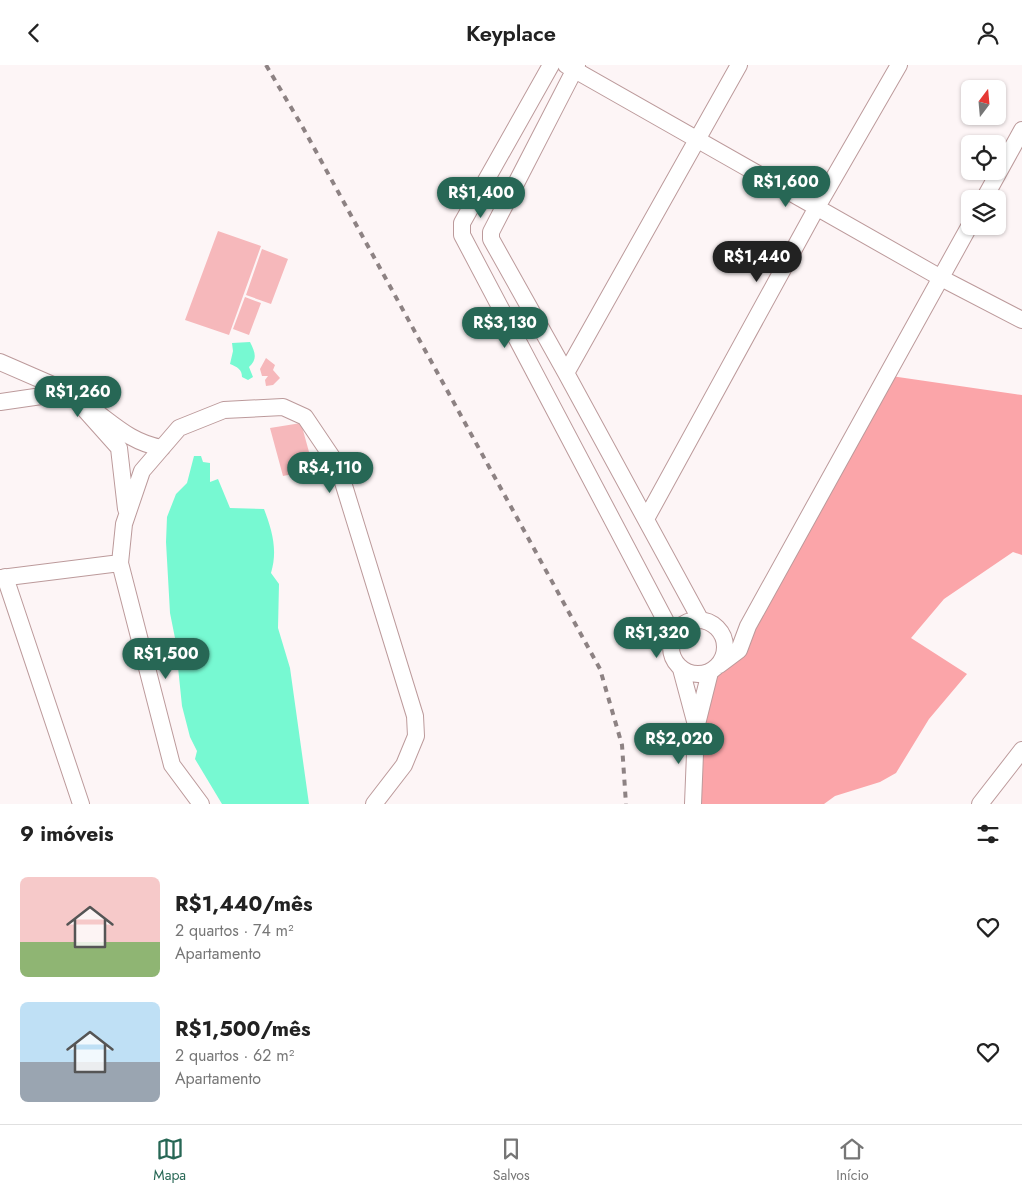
<!DOCTYPE html>
<html lang="pt">
<head>
<meta charset="utf-8">
<style>
  body { margin:0; font-family:Jost,sans-serif; background:#f6f6f6; color:#222; height:100vh; display:flex; flex-direction:column; font-size:19px; white-space:nowrap }
  * { box-sizing:border-box; margin:0 }
  p { font-size:16px; color:#767676 }
  .icon { flex:none; width:28px; height:28px; fill:none; stroke:currentColor; stroke-width:2; stroke-linecap:round; stroke-linejoin:round }
  .map { position:relative; height:739px; overflow:hidden }
  .details { display:flex; flex-direction:column; background:#fff; flex:1 }
  .details>* { flex:none }
  .needle { width:32px; rotate:16deg }
  .buttons { position:absolute; left:961px; top:15px; display:grid; gap:10px }
  .buttons a { display:grid; place-items:center; width:45px; height:45px; border-radius:8px; background:#fff; box-shadow:0 1px 4px #0004; font-size:25px }
  .price { position:absolute; translate:-50% -42px; padding:0 11px; border-radius:18px; background:#276755; color:#fff; font-size:16px; line-height:32px; filter:drop-shadow(0 1px 2px #0008) }
  .price::after { content:''; position:absolute; left:50%; top:30px; width:15px; height:11px; margin-left:-8px; background:inherit; clip-path:polygon(0 0,100% 0,50% 100%) }
  .price.on { background:#222; color:#fff }
  ul { padding:0; list-style:none }
  li { display:flex; align-items:center; gap:15px; height:125px; padding:0 20px }
  li span { display:grid; place-items:center; flex:none; width:140px; height:100px; border-radius:8px; color:#555 }
  li>.icon { margin-inline-start:auto }
  span .icon { width:60px; height:60px; fill:#fffc; stroke-width:1 }
  li b { font-size:21px }
  h2 { display:flex; justify-content:space-between; align-items:center; height:60px; padding:0 20px; font-size:21px }
  header { display:flex; justify-content:space-between; align-items:center; height:65px; padding:0 20px; background:#fff; font-size:22px; font-weight:600 }
  .menu { display:flex; justify-content:space-around; align-items:center; height:70px; border-top:1px solid #e0e0e0; background:#fff; font-size:14px; color:#767676 }
  .menu a { display:grid; justify-items:center; gap:2px }
  .menu .on { color:#276755 }
  .map>svg:first-child { display:block }
  .green { fill:#f6b8bb }
  .forest { fill:#fba5a9 }
  .water { fill:#77f9d2 }
  .lines { fill:none; stroke-linecap:round; stroke-linejoin:round }
  .street-casing { stroke:#bc9a9b; stroke-width:18 }
  .street { stroke:#fff; stroke-width:16 }
  .rail { stroke:#8d8283; stroke-width:4; stroke-dasharray:6 6; stroke-linecap:butt }
</style>
</head>
<body>
<header><svg class="icon" aria-label="back" viewBox="0 0 24 24"><path d="M15 5l-7 7 7 7"/></svg>Keyplace<svg class="icon" aria-label="person" viewBox="0 0 24 24"><circle cx="12" cy="8" r="4"/><path d="M4 21q1-7 8-7t8 7"/></svg></header>
<div class="map">
<svg width="1022" height="739" viewBox="0 0 1022 739">
  <rect width="100%" height="100%" fill="#fdf5f6"/>
  <!-- green -->
  <path class="green" d="M218,166L261,181L229,270L185,255Z
    M262,184L288,194L271,239L246,230Z
    M245,232L261,238L249,270L233,264Z
    M266,293L275,300L273,305L280,313L273,320L266,321L265,315L268,311H262L260,304Z
    M301,358L314,405L283,411L270,363Z"/>
  <!-- forest -->
  <path class="forest" d="M891,311L1022,330V490L1013,487L944,534L911,573L967,609L929,654L896,708L880,717L835,731L824,739H697L706,643L716,610L741,589Z"/>
  <!-- water -->
  <path class="water" d="M250,277C255,287 258,294 249,302L253,312L248,315L242,312C242,304 237,302 230,299L233,286L232,278Z
    M194,391H201L203,397L210,398V417L218,414L230,443L264,444C272,465 278,485 271,508L279,519L278,563L290,603L309,739H222L195,694L197,686L190,672L182,641L175,573L170,548L166,477L167,452L176,429L187,418Z"/>
  <g class="lines">
    <!-- street casing -->
    <g class="street-casing">
      <path id="street" d="M551,0L462,158V170L673,570
        M566,0L941,213L1022,255
        M577,0L491,167V174L566,308L700,554
        M984,134L1022,65
        M0,297L69,327
        M566,308L739,0
        M0,337L69,327L119,383L126,444
        M99,349C120,365 135,378 162,383
        M646,454L817,142L899,0
        M5,512L81,739
        M0,513L120,498
        M671 582a27 27 0 1 1 54 0a27 27 0 1 1-54 0Z
        M719,600L739,585L748,561L970,160
        M681,604L696,660
        M201,739L172,700L120,498L124,459L142,406L179,363L224,345L283,342L305,352L338,401L415,651L416,671L404,700L374,739
        M693,739L696,663L710,607
        M980,739L1022,685"/>
    </g>
    <!-- street -->
    <use href="#street" class="street"/>
    <!-- rail -->
    <path class="rail" d="M266,0L302,61L600,604L622,680L626,739"/>
  </g>
</svg>
<div class="buttons">
<a><svg class="needle" viewBox="-14 -14 28 28"><path d="M0-13l5 13h-10z" fill="#e53935"/><path d="M0 13l5-13h-10z" fill="#767676"/></svg></a>
<a><svg class="icon" aria-label="locate" viewBox="0 0 24 24"><circle cx="12" cy="12" r="6"/><path d="M12 2v4M12 18v4M2 12h4M18 12h4"/></svg></a>
<a><svg class="icon" aria-label="layers" viewBox="0 0 24 24"><path d="M12 4l9 5-9 5-9-5zM3 14l9 5 9-5"/></svg></a>
</div>
<b class="price" style="left:786px;top:143px">R$1,600</b>
<b class="price" style="left:481px;top:154px">R$1,400</b>
<b class="price on" style="left:757px;top:218px">R$1,440</b>
<b class="price" style="left:505px;top:284px">R$3,130</b>
<b class="price" style="left:78px;top:353px">R$1,260</b>
<b class="price" style="left:330px;top:429px">R$4,110</b>
<b class="price" style="left:657px;top:594px">R$1,320</b>
<b class="price" style="left:166px;top:615px">R$1,500</b>
<b class="price" style="left:679px;top:700px">R$2,020</b>
</div>
<section class="details">
<h2>9 imóveis<svg class="icon" aria-label="filters" viewBox="0 0 24 24"><path d="M4 7h16M4 17h16"/><circle cx="9" cy="7" r="2"/><circle cx="15" cy="17" r="2"/></svg></h2>
<ul>
<li><span style="background:linear-gradient(#f6c9c9 65%,#8fb573 0)"><svg class="icon" aria-label="home" viewBox="0 0 24 24"><path d="M3 11l9-7 9 7M6 9v11h12V9"/></svg></span><div><b>R$1,440/mês</b><p>2 quartos · 74 m²</p><p>Apartamento</p></div><svg class="icon" aria-label="heart" viewBox="0 0 24 24"><path d="M12 20l-8-8c-3-5 5-10 8-4 3-6 11-1 8 4z"/></svg></li>
<li><span style="background:linear-gradient(#bfe0f5 60%,#9aa5b1 0)"><svg class="icon" aria-label="home" viewBox="0 0 24 24"><path d="M3 11l9-7 9 7M6 9v11h12V9"/></svg></span><div><b>R$1,500/mês</b><p>2 quartos · 62 m²</p><p>Apartamento</p></div><svg class="icon" aria-label="heart" viewBox="0 0 24 24"><path d="M12 20l-8-8c-3-5 5-10 8-4 3-6 11-1 8 4z"/></svg></li>
</ul>
</section>
<nav class="menu">
<a class="on"><svg class="icon" aria-label="map" viewBox="0 0 24 24"><path d="M3 6l6-2 6 2 6-2v14l-6 2-6-2-6 2zM9 4v14M15 6v14"/></svg>Mapa</a>
<a><svg class="icon" aria-label="saved" viewBox="0 0 24 24"><path d="M7 4h10v16l-5-4-5 4z"/></svg>Salvos</a>
<a><svg class="icon" aria-label="home" viewBox="0 0 24 24"><path d="M3 11l9-7 9 7M6 9v11h12V9"/></svg>Início</a>
</nav>
</body>
</html>
